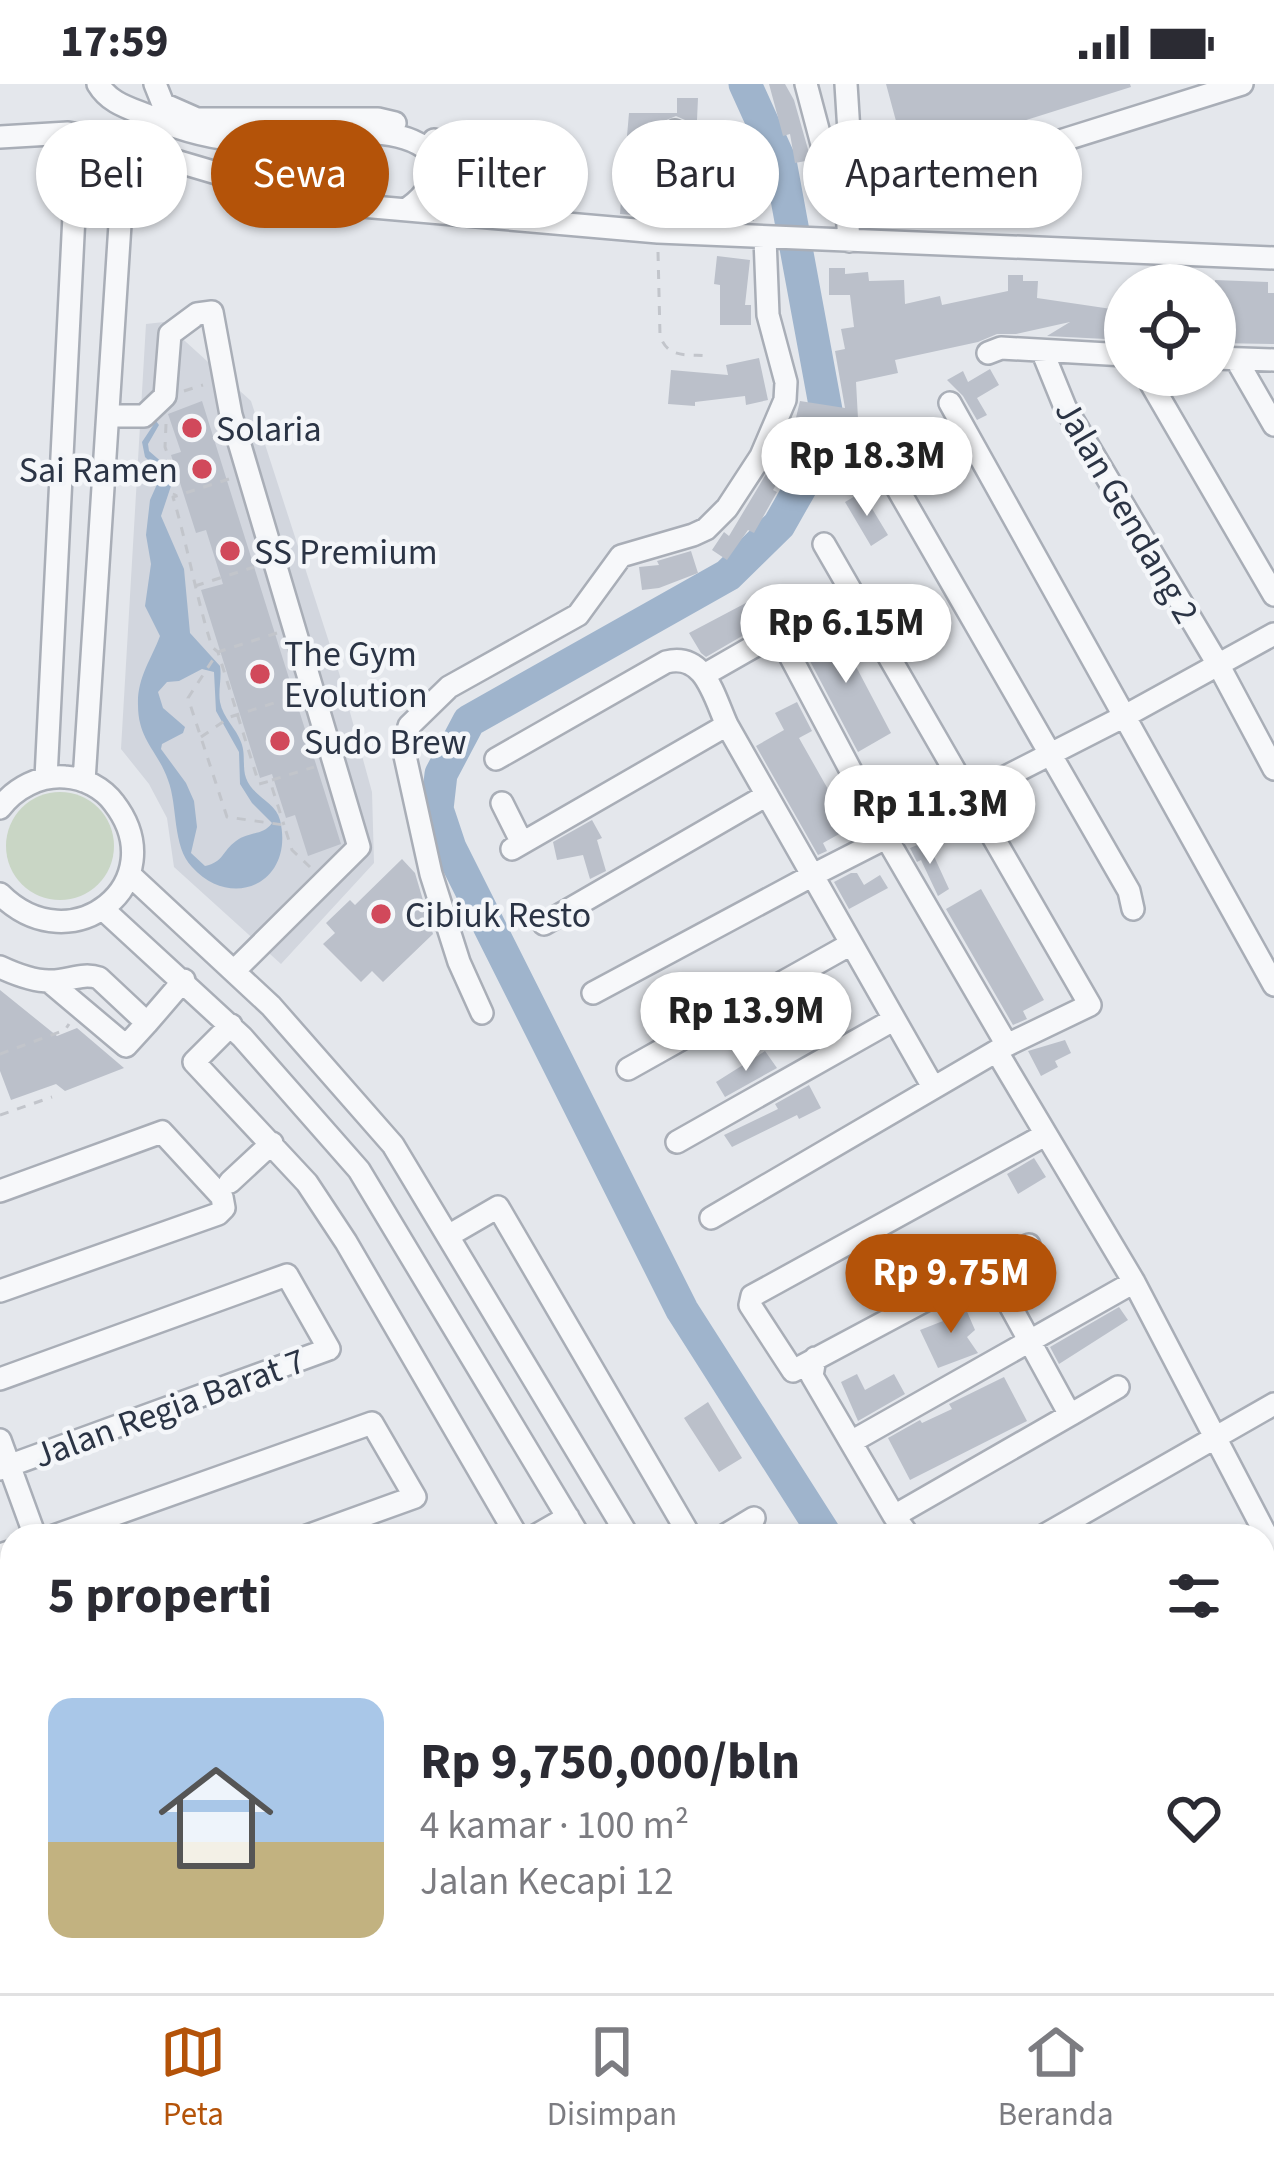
<!DOCTYPE html>
<html lang="id">
<head>
<meta charset="utf-8">
<style>
  body { margin:0; font-family:"Source Sans 3",sans-serif; background:#f2f2f3; color:#2b2b33; height:100vh; display:flex; flex-direction:column; font-size:45px; white-space:nowrap }
  * { box-sizing:border-box; margin:0 }
  p { font-size:39px; color:#7c7c81 }
  .icon { flex:none; width:66px; height:66px; fill:none; stroke:currentColor; stroke-width:2; stroke-linecap:round; stroke-linejoin:round }
  .map { position:relative; flex:1; overflow:hidden }
  .drawer { position:absolute; left:0px; top:1440px; width:1275px; height:471px; display:flex; flex-direction:column; background:#fff; border-radius:36px 36px 0 0; box-shadow:0 3px 9px #0004 }
  .drawer>* { flex:none }
  .top-card { position:absolute; left:36px; top:36px; width:1203px; height:108px; display:flex; gap:24px }
  .buttons { position:absolute; left:1104px; top:180px; display:grid; gap:24px }
  .buttons a { display:grid; place-items:center; width:132px; height:132px; border-radius:50%; background:#fff; box-shadow:0 3px 9px #0004; font-size:60px }
  .price { position:absolute; translate:-50% -102px; padding:0 27px; border-radius:42px; background:#fff; color:#222; font-size:39px; line-height:78px; filter:drop-shadow(0 3px 6px #0008) }
  .price::after { content:''; position:absolute; left:50%; top:72px; width:36px; height:27px; margin-left:-18px; background:inherit; clip-path:polygon(0 0,100% 0,50% 100%) }
  .price.selected { background:#b45309; color:#fff }
  ul { padding:0; list-style:none }
  li { display:flex; align-items:center; gap:36px; height:300px; padding:0 48px }
  li+li { border-top:3px solid #e1e1e2 }
  li span { display:grid; place-items:center; flex:none; width:336px; height:240px; border-radius:24px; color:#555 }
  li>.icon { margin-inline-start:auto }
  span .icon { width:144px; height:144px; fill:#fffc; stroke-width:1 }
  li b { font-size:51px }
  h2 { display:flex; justify-content:space-between; align-items:center; height:144px; padding:0 48px; font-size:51px }
  .chip { padding:0 42px; border-radius:54px; background:#fff; box-shadow:0 3px 9px #0004; font-size:42px; line-height:108px }
  .chip.selected { background:#b45309; color:#fff }
  .status { display:flex; justify-content:space-between; align-items:center; height:84px; padding:0 60px; background:#fff; direction:ltr }
  .status svg { height:33px; fill:currentColor }
  .menu { display:flex; justify-content:space-around; align-items:center; height:168px; border-top:3px solid #e1e1e2; background:#fff; font-size:33px; color:#7c7c81 }
  .menu a { display:grid; justify-items:center; gap:6px }
  .menu .selected { color:#b45309 }
  .map>svg:first-child { display:block }
  .built { fill:#d2d6de }
  .green { fill:#c9d6c5 }
  .water { fill:#9fb4cc; fill-rule:evenodd }
  .lines { fill:none; stroke-linecap:round; stroke-linejoin:round }
  .river { stroke:#9fb4cc; stroke-width:33 }
  .building { fill:#bbc0ca }
  .minor-casing { stroke:#a9aeb7; stroke-width:26 }
  .path { stroke:#c2c5cb; stroke-width:3; stroke-dasharray:9 9; stroke-linecap:butt }
  .minor { stroke:#f7f8fa; stroke-width:21 }
  .poi-dot { fill:#d1495b; stroke:#f4f6f9; stroke-width:4.5 }
  .labels { text-anchor:middle; stroke-width:9; stroke-linejoin:round; paint-order:stroke }
  .poi-label { font-size:36px; fill:#2b3445; stroke:#f4f6f9; text-anchor:start }
  .street-label { font-size:36px; fill:#2b3445; stroke:#f4f6f9 }
</style>
</head>
<body>
<div class="status"><b>17:59</b><svg viewBox="0 0 49 12"><path d="M0 12V9h3v3zM5 12V6h3v6zM10 12V3h3v9zM15 12V0h3v12zM26 1h20v11H26zM47 4h2v5h-2z"/></svg></div>
<div class="map">
<svg width="1274" height="1909" viewBox="0 0 1274 1909">
  <rect width="100%" height="100%" fill="#e4e7ec"/>
  <!-- built -->
  <path class="built" d="M164,238L251,317L340,592L372,708L374,779L281,880L174,783L167,734L149,700L121,665L146,240Z"/>
  <!-- green -->
  <path class="green" d="M6 762a54 54 0 1 1 108 0a54 54 0 1 1-108 0Z"/>
  <!-- water -->
  <path class="water" d="M156,337L159,341L148,360L149,367L172,387L173,396L161,432L184,485L190,549L220,582C222,594 218,606 220,618C223,634 236,644 241,658C246,670 242,683 246,694C252,712 276,718 280,736C295,798 233,828 192,783C172,762 178,722 168,696C158,667 138,656 138,621C137,594 151,576 160,552L145,522L151,480L146,451L150,416L162,389L145,373L142,358ZM202,585L214,588L216,627L239,668L240,700L252,719L272,739C263,752 249,747 236,757C222,767 224,778 205,782L191,769L197,743L194,717L186,699L161,665L162,660L183,649L185,643L163,624L158,608L167,598L179,597Z"/>
  <g class="lines">
    <!-- river -->
    <path class="river" d="M745,0L780,77L828,337L816,376L779,441L728,491L469,637L441,690L437,725L450,764L682,1226L826,1452"/>
  </g>
  <!-- building -->
  <path class="building" d="M769,0H785L794,16L811,76L795,79L790,50L783,52Z
    M886,0H1130L1131,3L906,74Z
    M677,14H698L697,36L710,37L709,56L734,57V95L758,98L754,137L676,134L690,48L685,36L676,32L664,37L661,43L646,132L620,130L623,87L640,88L643,54L627,52L629,29H677Z
    M717,172L750,176L745,221H751V241H720V201L714,200Z
    M829,184H845V190L868,188L869,197L904,196L905,220L940,212L942,221L1008,207V191H1023V197H1038L1037,214L1125,227V256L1047,252L1070,238L1016,250H997L978,258L895,276L898,289L856,298L859,353H855L853,364L792,350L800,317L845,324L835,267L845,265L841,245L854,243L850,211H829Z
    M1215,196L1268,198V209H1274V260L1215,259Z
    M759,274L768,316L746,321L745,312L695,318V322L668,320L671,286L728,291L726,281Z
    M990,285L999,301L977,314L987,331L977,336L963,312L947,296L963,287L968,298Z
    M202,317L341,760L308,772L295,731L286,734L272,690L260,694L201,506L223,500L206,446L196,449L182,405L171,371L181,368L168,330Z
    M778,370L783,396L780,394L773,406L777,408L754,449L748,446L727,476L712,466L724,448L729,452Z
    M862,408L888,451L871,462L845,418Z
    M691,467L698,489L659,504L642,506L639,483L659,481L657,477Z
    M761,511L773,534L706,573L701,569L689,549Z
    M843,533L851,548L841,554L891,649L858,668L802,562Z
    M797,618L812,647L799,654L850,744L823,759L827,767L818,771L756,662L784,646L775,629Z
    M592,736L602,754L597,756L606,787L590,795L583,771L557,776L553,758Z
    M927,757L949,805L938,812L921,776L917,778L910,764Z
    M402,775L415,789L433,850L383,898L372,887L361,898L323,860L335,849L326,839L350,816L355,821Z
    M851,789H857L864,801L880,791L888,804L849,825L834,798Z
    M981,805L1044,916L1023,927L1027,935L1013,941L946,825Z
    M0,906L57,952L77,944L124,984L65,1007L56,1000L11,1016L0,987Z
    M836,927L843,943L784,966L778,952Z
    M1065,956L1071,969L1055,977L1058,983L1041,992L1028,967Z
    M765,967L777,984L725,1013L716,998Z
    M809,1001L821,1024L799,1035L797,1031L732,1063L724,1051L778,1025L775,1020Z
    M1034,1074L1046,1093L1018,1110L1007,1090Z
    M1038,1172L1050,1201L1024,1215L1009,1189Z
    M962,1216L975,1246L967,1253L978,1269L938,1284L920,1246L943,1237L938,1227Z
    M1119,1223L1128,1236L1059,1280L1050,1263Z
    M857,1290L865,1306L894,1290L905,1310L858,1337L841,1298Z
    M1004,1293L1027,1337L910,1396L888,1354L920,1336L922,1339L952,1325L949,1320Z
    M708,1318L742,1374L719,1388L684,1334Z"/>
  <g class="lines">
    <!-- minor casing -->
    <g class="minor-casing">
      <path id="minor" d="M98,0C110,20 130,24 151,33C183,47 214,55 249,57C303,60 387,31 429,67C436,95 430,109 407,125
        M155,0L163,20L197,35H378L395,39
        M806,0L832,98L847,128L849,157
        M846,0L849,48L863,104L866,111L875,115L1242,0
        M0,53L68,49L101,55L305,115L350,121L658,148L1274,174
        M434,56C448,78 460,104 448,129
        M658,148L675,47
        M988,269L1001,264L1125,271
        M1043,269L1065,323L1219,582L1274,685
        M1215,274L1274,276
        M1236,275L1274,341
        M1146,291L1274,511
        M950,319L1274,901
        M108,332H144L165,312L170,250L197,230L212,228L231,331L359,763L235,886
        M892,395L1129,807L1133,825
        M778,549L887,755L1007,961
        M704,591L851,507
        M496,675L666,578C705,568 714,613 727,641L933,1003
        M46,694L78,51
        M84,697L121,125L137,63
        M502,719L522,759
        M0,724C15,704 40,691 65,693C84,694 103,704 114,719C175,798 72,882 0,810
        M512,765L727,641
        M129,790L271,922L393,1061L628,1452
        M104,826L242,953L359,1086L579,1452
        M544,840L767,711
        M0,883C15,890 32,897 49,897C67,898 82,888 99,894L147,939L184,896
        M50,898L126,962L147,939
        M593,909L815,790L1125,632L1274,550
        M482,929L459,878L431,790L405,672L409,642L449,603L578,531L621,472L693,451L706,445L727,424L761,372L785,316L786,298L768,231L765,154
        M231,941L194,978L307,1099L346,1158L517,1452
        M997,968L1134,1198L1274,1466
        M628,985L851,860
        M677,1058L893,936
        M230,1098L272,1059
        M0,1107L162,1048L222,1113L224,1124L218,1130L0,1207
        M711,1134L1007,961L1090,921L824,460
        M448,1152L498,1123L690,1452
        M1029,1161L793,1287L750,1221L752,1212L1045,1051
        M815,1274L812,1292L894,1432
        M0,1295L287,1191L329,1265L0,1385
        M1070,1331L1118,1303
        M0,1356L35,1452
        M851,1358L1134,1198
        M54,1452L372,1339L415,1413L307,1452
        M535,1452L568,1433
        M724,1452L754,1434
        M909,1452L894,1432L1070,1331L989,1183
        M1043,1452L1274,1320
        M0,1471L12,1467
        M0,1563L12,1559
        M0,1670L12,1665
        M1263,1745L1274,1708
        M0,1786L12,1781
        M1263,1829L1270,1846
        M256,1899L260,1909
        M573,1899L576,1909
        M828,1899L832,1909
        M873,1899L875,1909
        M0,1900L12,1896
        M310,1909L337,1899
        M645,1909L671,1903L676,1909"/>
    </g>
    <!-- path -->
    <path class="path" d="M658,168L660,251C667,275 687,270 709,272
      M184,307L203,301
      M166,340L165,363L178,399L174,411
      M229,395L173,413C188,463 196,513 212,563L218,568L259,700L270,697L284,741
      M195,502L254,483
      M277,549L218,568L188,614L227,733L284,741L292,766L310,783
      M201,653L230,633L296,612
      M272,696L314,683
      M0,970L65,946L69,940
      M0,1031L52,1013"/>
    <!-- minor -->
    <use href="#minor" class="minor"/>
  </g>
  <!-- markers -->
  <g class="poi-dot">
    <circle cx="192" cy="344" r="12"/>
    <circle cx="202" cy="385" r="12"/>
    <circle cx="230" cy="467" r="12"/>
    <circle cx="260" cy="590" r="12"/>
    <circle cx="280" cy="657" r="12"/>
    <circle cx="381" cy="830" r="12"/>
  </g>
  <g class="labels">
    <!-- poi labels -->
    <g class="poi-label">
      <text x="216" y="357">Solaria</text>
      <text x="178" y="398" text-anchor="end">Sai Ramen</text>
      <text x="254" y="480">SS Premium</text>
      <text x="284" y="582">The Gym<tspan x="284" dy="41">Evolution</tspan></text>
      <text x="304" y="670">Sudo Brew</text>
      <text x="405" y="843">Cibiuk Resto</text>
    </g>
    <!-- street labels -->
    <g class="street-label">
      <text transform="translate(1128 427) rotate(60)" y="13">Jalan Gendang 2</text>
      <text transform="translate(169 1323) rotate(-20)" y="13">Jalan Regia Barat 7</text>
    </g>
  </g>
</svg>
<div class="buttons">
<a><svg class="icon" aria-label="locate" viewBox="0 0 24 24"><circle cx="12" cy="12" r="6"/><path d="M12 2v4M12 18v4M2 12h4M18 12h4"/></svg></a>
</div>
<b class="price" style="left:867px;top:435px">Rp 18.3M</b>
<b class="price" style="left:846px;top:602px">Rp 6.15M</b>
<b class="price" style="left:930px;top:783px">Rp 11.3M</b>
<b class="price" style="left:746px;top:990px">Rp 13.9M</b>
<b class="price selected" style="left:951px;top:1252px">Rp 9.75M</b>
<div class="top-card">
<a class="chip">Beli</a>
<a class="chip selected">Sewa</a>
<a class="chip">Filter</a>
<a class="chip">Baru</a>
<a class="chip">Apartemen</a>
</div>
<section class="drawer">
<h2>5 properti<svg class="icon" aria-label="filters" viewBox="0 0 24 24"><path d="M4 7h16M4 17h16"/><circle cx="9" cy="7" r="2"/><circle cx="15" cy="17" r="2"/></svg></h2>
<ul>
<li><span style="background:linear-gradient(#a9c7e8 60%,#c2b280 0)"><svg class="icon" aria-label="home" viewBox="0 0 24 24"><path d="M3 11l9-7 9 7M6 9v11h12V9"/></svg></span><div><b>Rp 9,750,000/bln</b><p>4 kamar · 100 m²</p><p>Jalan Kecapi 12</p></div><svg class="icon" aria-label="heart" viewBox="0 0 24 24"><path d="M12 20l-8-8c-3-5 5-10 8-4 3-6 11-1 8 4z"/></svg></li>
</ul>
</section>
</div>
<nav class="menu">
<a class="selected"><svg class="icon" aria-label="map" viewBox="0 0 24 24"><path d="M3 6l6-2 6 2 6-2v14l-6 2-6-2-6 2zM9 4v14M15 6v14"/></svg>Peta</a>
<a><svg class="icon" aria-label="saved" viewBox="0 0 24 24"><path d="M7 4h10v16l-5-4-5 4z"/></svg>Disimpan</a>
<a><svg class="icon" aria-label="home" viewBox="0 0 24 24"><path d="M3 11l9-7 9 7M6 9v11h12V9"/></svg>Beranda</a>
</nav>
</body>
</html>
